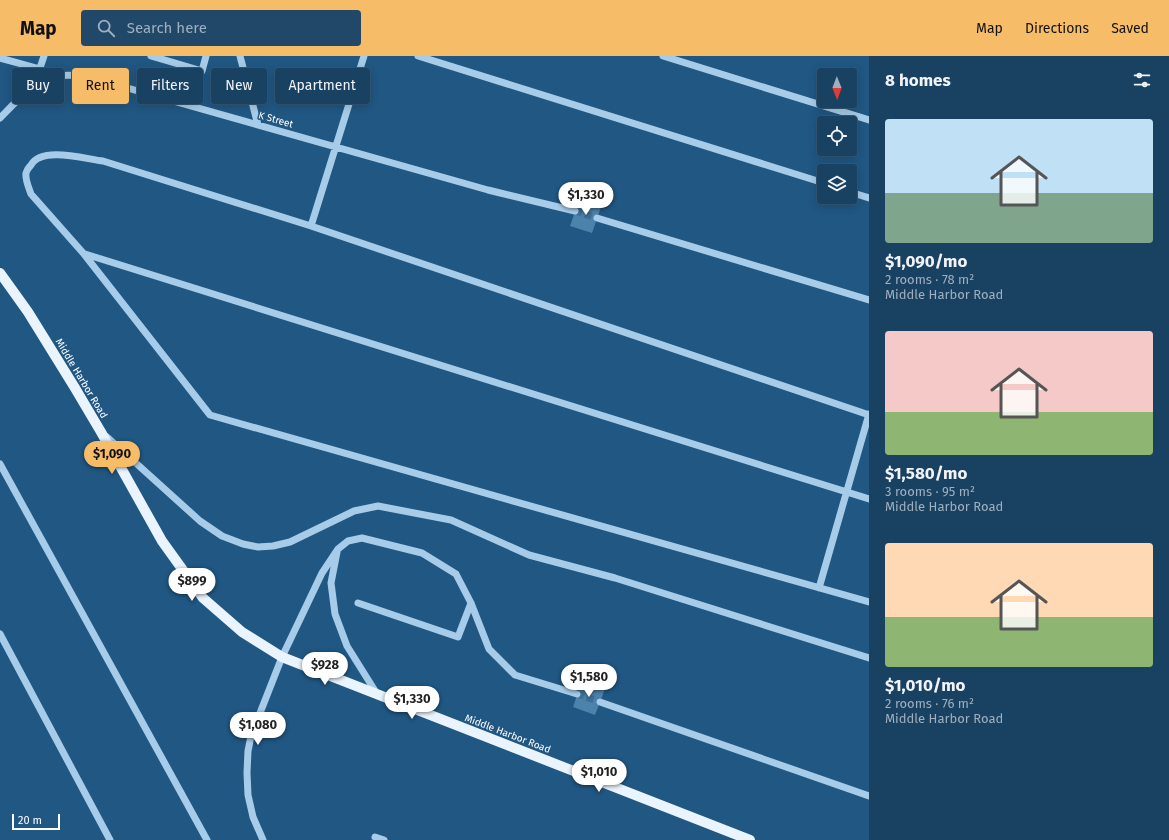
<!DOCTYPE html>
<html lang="en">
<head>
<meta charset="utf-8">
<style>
  body { margin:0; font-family:"Fira Sans",sans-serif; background:#214868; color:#f1f3f6; height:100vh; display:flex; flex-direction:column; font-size:15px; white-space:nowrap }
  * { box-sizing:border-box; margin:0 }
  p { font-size:13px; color:#9fafbe }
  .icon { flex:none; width:22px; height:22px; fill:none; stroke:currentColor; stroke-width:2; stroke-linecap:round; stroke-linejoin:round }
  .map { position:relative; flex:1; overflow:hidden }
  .side { display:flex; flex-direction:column; background:#184162; width:300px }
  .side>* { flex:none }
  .guide { position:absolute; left:12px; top:12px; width:380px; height:36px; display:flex; gap:8px }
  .needle { width:26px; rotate:179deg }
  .buttons { position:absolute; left:817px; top:12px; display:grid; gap:8px }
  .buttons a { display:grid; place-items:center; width:40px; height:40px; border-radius:4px; background:#184162; box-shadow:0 2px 10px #0003,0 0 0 1px #365a77; font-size:20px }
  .scale { position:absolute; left:12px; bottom:10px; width:48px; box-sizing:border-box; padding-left:4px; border:2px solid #fff; border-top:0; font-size:11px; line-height:14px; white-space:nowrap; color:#fff; -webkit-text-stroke:3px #205783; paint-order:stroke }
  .price { position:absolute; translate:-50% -34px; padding:0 9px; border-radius:14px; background:#fff; color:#222; font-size:13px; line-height:26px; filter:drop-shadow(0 1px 2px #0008) }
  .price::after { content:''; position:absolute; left:50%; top:24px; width:12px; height:9px; margin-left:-6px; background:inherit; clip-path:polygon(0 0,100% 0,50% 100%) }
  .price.active { background:#f6bc68; color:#111 }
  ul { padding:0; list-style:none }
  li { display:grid; align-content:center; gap:8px; height:212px; padding:0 16px }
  li span { display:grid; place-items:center; height:124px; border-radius:4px; color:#555 }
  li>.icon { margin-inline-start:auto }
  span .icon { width:72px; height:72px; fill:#fffc; stroke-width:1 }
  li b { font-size:17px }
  h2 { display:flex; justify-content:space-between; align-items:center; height:48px; padding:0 16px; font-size:17px }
  .chip { padding:0 14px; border-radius:4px; background:#184162; box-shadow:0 2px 10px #0003,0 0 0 1px #365a77; font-size:14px; line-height:36px }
  .chip.active { background:#f6bc68; color:#111 }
  header { display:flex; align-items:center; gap:24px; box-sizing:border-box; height:56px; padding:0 20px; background:#f6bc68; color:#111 }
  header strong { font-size:19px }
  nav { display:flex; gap:22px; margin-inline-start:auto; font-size:14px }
  .search { width:280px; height:36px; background:#214868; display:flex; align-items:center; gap:10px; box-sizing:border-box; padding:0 14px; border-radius:4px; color:#9fafbe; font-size:15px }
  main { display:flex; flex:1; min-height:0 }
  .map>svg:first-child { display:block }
  .building { fill:#4c83ad }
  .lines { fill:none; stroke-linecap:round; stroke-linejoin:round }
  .minor-tunnel { stroke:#417096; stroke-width:7; stroke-dasharray:7 3.5; stroke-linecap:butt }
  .minor { stroke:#a7cce9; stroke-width:7 }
  .major { stroke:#eaf4fe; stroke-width:10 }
  .labels { text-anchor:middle; stroke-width:3; stroke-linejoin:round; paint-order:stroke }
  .street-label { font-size:10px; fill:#fff; stroke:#205783 }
</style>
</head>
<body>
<header>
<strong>Map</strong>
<div class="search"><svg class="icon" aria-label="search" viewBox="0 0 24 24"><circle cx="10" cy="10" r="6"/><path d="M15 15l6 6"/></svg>Search here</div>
<nav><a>Map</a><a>Directions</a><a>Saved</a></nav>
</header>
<main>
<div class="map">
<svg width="869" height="784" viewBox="0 0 869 784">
  <rect width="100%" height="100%" fill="#205783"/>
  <!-- building -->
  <path class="building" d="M579,144L601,151L592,177L570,170Z
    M582,625L605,633L595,659L573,651Z"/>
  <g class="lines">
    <!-- minor-tunnel -->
    <path class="minor-tunnel" d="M575,155L597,162
      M577,638L600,646"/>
    <!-- minor -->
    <path class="minor" d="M151,0L202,15L206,0
      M240,0L258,69
      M364,0L311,170L103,105C85,103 42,90 31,109C29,111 27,114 26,117C25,124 29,132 31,138L84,198L210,359L869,546
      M418,0L824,127
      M663,0L869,64
      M0,2L40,13
      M34,30L44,0
      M0,62C12,50 34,25 51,21C62,18 74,19 85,20L488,134L575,155
      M850,136L869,142
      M597,162L869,244
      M311,170L869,359
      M85,198L869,443
      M107,381L200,465L222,480L243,488L258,491L273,490L290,486L354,455L378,450L451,464L529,499L615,522L869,602
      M0,408L207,784
      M337,496L331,527L335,558L347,590L377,638
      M819,532L869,358
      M358,547L458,581L471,547
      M0,578L110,784
      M600,646L869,740
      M375,781L384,784
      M263,784L253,761L248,739L247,717L248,695L251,680L282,601L322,517L338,493L348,485L362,482L422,497L456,518L471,547L489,593L515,619L577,638"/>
    <!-- major -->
    <path class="major" d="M0,217L28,256L75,332L101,376L162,485L203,542L242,576L282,601L750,784"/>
  </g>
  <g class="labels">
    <!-- street labels -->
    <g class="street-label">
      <text transform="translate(276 63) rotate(16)" y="4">K Street</text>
      <text transform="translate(82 322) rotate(59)" y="4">Middle Harbor Road</text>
      <text transform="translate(508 677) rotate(21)" y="4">Middle Harbor Road</text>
    </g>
  </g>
</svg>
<div class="buttons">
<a><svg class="needle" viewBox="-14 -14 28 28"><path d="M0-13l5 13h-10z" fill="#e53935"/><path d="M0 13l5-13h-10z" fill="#9fafbe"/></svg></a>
<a><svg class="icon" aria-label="locate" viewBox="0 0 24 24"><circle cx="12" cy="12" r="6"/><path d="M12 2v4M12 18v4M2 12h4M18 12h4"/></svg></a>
<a><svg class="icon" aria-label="layers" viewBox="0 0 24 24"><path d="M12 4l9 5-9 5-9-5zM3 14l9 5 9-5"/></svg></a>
</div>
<div class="scale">20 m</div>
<b class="price" style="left:586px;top:160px">$1,330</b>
<b class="price active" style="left:112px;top:419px">$1,090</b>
<b class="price" style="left:192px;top:546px">$899</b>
<b class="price" style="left:325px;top:630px">$928</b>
<b class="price" style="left:589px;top:642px">$1,580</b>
<b class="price" style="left:412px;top:664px">$1,330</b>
<b class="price" style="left:258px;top:690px">$1,080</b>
<b class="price" style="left:599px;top:737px">$1,010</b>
<div class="guide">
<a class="chip">Buy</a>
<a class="chip active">Rent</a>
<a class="chip">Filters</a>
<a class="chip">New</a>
<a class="chip">Apartment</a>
</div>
</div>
<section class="side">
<h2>8 homes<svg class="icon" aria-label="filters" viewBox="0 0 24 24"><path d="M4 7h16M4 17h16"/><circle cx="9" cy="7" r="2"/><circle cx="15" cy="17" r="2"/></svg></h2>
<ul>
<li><span style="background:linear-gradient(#bfe0f5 60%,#7fa58c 0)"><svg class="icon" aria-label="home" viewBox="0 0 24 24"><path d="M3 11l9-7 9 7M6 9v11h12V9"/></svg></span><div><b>$1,090/mo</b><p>2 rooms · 78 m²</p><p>Middle Harbor Road</p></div></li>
<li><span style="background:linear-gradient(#f6c9c9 65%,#8fb573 0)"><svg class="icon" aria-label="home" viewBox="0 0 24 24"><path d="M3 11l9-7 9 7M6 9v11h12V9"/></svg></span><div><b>$1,580/mo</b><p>3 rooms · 95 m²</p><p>Middle Harbor Road</p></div></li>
<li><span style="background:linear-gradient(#ffd9b3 60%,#8fb573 0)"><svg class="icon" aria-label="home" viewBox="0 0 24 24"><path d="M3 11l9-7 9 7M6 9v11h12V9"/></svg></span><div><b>$1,010/mo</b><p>2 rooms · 76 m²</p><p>Middle Harbor Road</p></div></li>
</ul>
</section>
</main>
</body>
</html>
